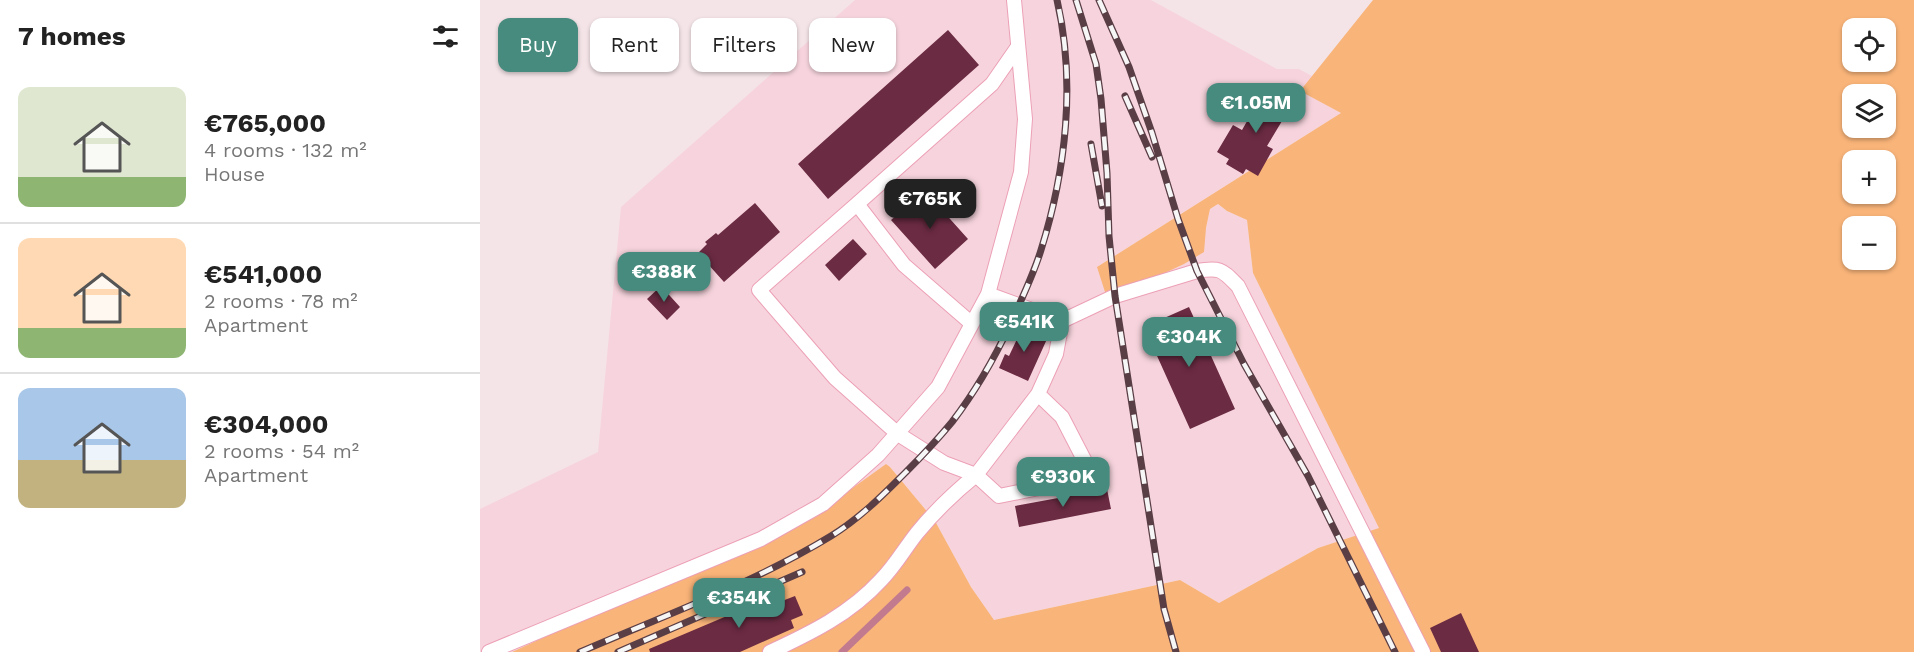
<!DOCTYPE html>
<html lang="en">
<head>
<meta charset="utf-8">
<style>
  body { margin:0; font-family:"Work Sans",sans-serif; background:#f6f6f6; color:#222; height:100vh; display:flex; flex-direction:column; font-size:22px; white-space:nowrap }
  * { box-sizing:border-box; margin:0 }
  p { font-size:20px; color:#767676 }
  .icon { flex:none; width:33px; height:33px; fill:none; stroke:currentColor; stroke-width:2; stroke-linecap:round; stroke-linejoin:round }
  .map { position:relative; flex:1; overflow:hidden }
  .drawer { display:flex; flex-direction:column; background:#fff; width:480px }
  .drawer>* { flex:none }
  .top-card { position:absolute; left:18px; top:18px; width:570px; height:54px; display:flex; gap:12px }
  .tools { position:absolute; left:1362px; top:18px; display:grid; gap:12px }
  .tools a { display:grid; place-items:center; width:54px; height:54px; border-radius:12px; background:#fff; box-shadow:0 2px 4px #0004; font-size:30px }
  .price { position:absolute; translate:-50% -51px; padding:0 14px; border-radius:12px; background:#478b7e; color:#fff; font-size:20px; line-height:39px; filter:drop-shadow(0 2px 3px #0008) }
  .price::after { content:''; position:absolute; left:50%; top:36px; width:18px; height:14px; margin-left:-9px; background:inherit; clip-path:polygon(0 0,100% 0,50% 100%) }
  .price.on { background:#222; color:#fff }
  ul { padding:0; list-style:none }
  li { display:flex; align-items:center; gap:18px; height:150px; padding:0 18px }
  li+li { border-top:2px solid #e0e0e0 }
  li span { display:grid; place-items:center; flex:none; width:168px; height:120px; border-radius:12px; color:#555 }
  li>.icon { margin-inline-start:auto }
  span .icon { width:72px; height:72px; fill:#fffc; stroke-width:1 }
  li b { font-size:26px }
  h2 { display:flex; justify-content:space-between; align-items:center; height:72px; padding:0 18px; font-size:26px }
  .pill { padding:0 21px; border-radius:12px; background:#fff; box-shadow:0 2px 4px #0004; font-size:21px; line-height:54px }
  .pill.on { background:#478b7e; color:#fff }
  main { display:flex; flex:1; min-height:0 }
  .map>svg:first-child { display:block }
  .built { fill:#f7d4dd }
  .green { fill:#f9b479; fill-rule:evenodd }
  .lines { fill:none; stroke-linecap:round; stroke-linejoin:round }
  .stream { stroke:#c27a8f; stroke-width:7 }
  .building { fill:#6b2b42 }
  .lane-casing { stroke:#eca0b6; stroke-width:16 }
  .lane { stroke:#fff; stroke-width:14 }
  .rail-casing { stroke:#5a3e46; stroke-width:7 }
  .rail { stroke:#f6f6f6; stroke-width:4.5; stroke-dasharray:14; stroke-linecap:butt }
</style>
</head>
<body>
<main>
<section class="drawer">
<h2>7 homes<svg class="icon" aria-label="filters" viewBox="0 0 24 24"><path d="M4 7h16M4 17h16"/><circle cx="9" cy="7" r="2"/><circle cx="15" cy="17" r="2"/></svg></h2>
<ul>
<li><span style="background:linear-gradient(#dfe7d0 75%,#8fb573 0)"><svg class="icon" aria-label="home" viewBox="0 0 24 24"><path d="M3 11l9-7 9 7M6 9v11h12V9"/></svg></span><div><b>€765,000</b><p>4 rooms · 132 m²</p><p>House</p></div></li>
<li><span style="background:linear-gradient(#ffd9b3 75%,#8fb573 0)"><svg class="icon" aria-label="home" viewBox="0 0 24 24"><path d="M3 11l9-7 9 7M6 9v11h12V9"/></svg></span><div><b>€541,000</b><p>2 rooms · 78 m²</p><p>Apartment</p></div></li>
<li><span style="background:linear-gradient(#a9c7e8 60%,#c2b280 0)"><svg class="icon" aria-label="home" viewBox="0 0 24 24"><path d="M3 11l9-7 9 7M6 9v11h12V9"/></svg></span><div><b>€304,000</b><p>2 rooms · 54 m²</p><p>Apartment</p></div></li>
</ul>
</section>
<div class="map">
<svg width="1434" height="652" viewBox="0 0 1434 652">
  <rect width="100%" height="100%" fill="#f4e4e8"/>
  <!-- built -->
  <path class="built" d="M375,0H671L797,69H819L832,76L821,91L861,113L617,267L726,228L730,209L738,204L747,211L767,220L773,273L900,528L838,548L739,603L700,580L514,620L491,587L455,521L410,467L406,465L342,510L32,652H0V509L118,452L141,207Z"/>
  <!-- green -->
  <path class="green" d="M893,0H1434V652H32L342,510L406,464L410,467L455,521L491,587L514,620L700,580L739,603L838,548L899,528L773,273L767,220L747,211L738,204L730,209L726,228L724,252L704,264L646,291L625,292L617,267L861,113L820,91ZM1372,28H1406V62H1372ZM1372,94H1406V128H1372ZM1372,160H1406V194H1372ZM1372,226H1406V260H1372Z"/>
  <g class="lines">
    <!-- stream -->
    <path class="stream" d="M362,652L427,590"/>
  </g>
  <!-- building -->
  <path class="building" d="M468,30L499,65L348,199L318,164Z
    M788,85L814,101L787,146L793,149L778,176L766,169L763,174L746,164L749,159L737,152L753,125L762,130Z
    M445,191L488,239L455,269L411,220Z
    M275,203L300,232L244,282L218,253L227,244L225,242L236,233L238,235Z
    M373,239L387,254L359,281L345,265Z
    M181,286L200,307L187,320L167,299Z
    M709,307L755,409L710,429L664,327Z
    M545,322L555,327L553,332L567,339L548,381L519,368L525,354L529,356Z
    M627,489L631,509L539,527L535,506Z
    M299,594L302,601L315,596L323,615L311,620L314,628L260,652H170L169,649Z
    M981,613L999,652H961L950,628Z"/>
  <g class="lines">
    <!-- lane casing -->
    <g class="lane-casing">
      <path id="lane" d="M377,204L279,290L355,378L418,434L464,463L496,475L558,394L576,354L582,321L508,294
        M582,321L635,296L717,271C741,267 742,270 758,286L943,652
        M491,323L424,265L377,204L512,84L537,48
        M9,652L281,539L343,504L398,455L458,387L508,294L541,172L545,119L534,0
        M290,652C331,633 370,614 401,580C415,566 425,548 437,533C455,511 475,492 496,475L519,496L613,477L582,417L558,394"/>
    </g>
    <!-- lane -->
    <use href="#lane" class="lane"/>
    <!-- rail casing -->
    <g class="rail-casing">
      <path id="rail" d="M596,0L616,64L621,99L627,173L629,236L635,296L684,609L696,652
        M619,0L649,67L672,133L698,219L717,271L764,364L828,476L915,652
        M645,96L672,157
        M611,144L622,206
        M100,652C183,616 274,583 351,536C379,519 403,495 426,472C442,456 458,439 472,422C495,392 514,359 530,325C541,300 553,276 561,250C586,170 596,82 577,0
        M138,652L322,572"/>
    </g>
    <!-- rail -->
    <use href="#rail" class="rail"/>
  </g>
</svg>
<div class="tools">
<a><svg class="icon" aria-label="locate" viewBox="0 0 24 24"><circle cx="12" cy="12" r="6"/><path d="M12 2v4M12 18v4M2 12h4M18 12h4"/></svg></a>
<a><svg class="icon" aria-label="layers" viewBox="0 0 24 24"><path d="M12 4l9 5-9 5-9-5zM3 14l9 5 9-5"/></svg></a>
<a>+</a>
<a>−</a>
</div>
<b class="price" style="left:776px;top:134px">€1.05M</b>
<b class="price on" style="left:450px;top:230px">€765K</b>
<b class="price" style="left:184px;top:303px">€388K</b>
<b class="price" style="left:544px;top:353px">€541K</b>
<b class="price" style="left:709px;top:368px">€304K</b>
<b class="price" style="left:583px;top:508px">€930K</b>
<b class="price" style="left:259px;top:629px">€354K</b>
<div class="top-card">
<a class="pill on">Buy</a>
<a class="pill">Rent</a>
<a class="pill">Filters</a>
<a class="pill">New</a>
</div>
</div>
</main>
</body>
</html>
